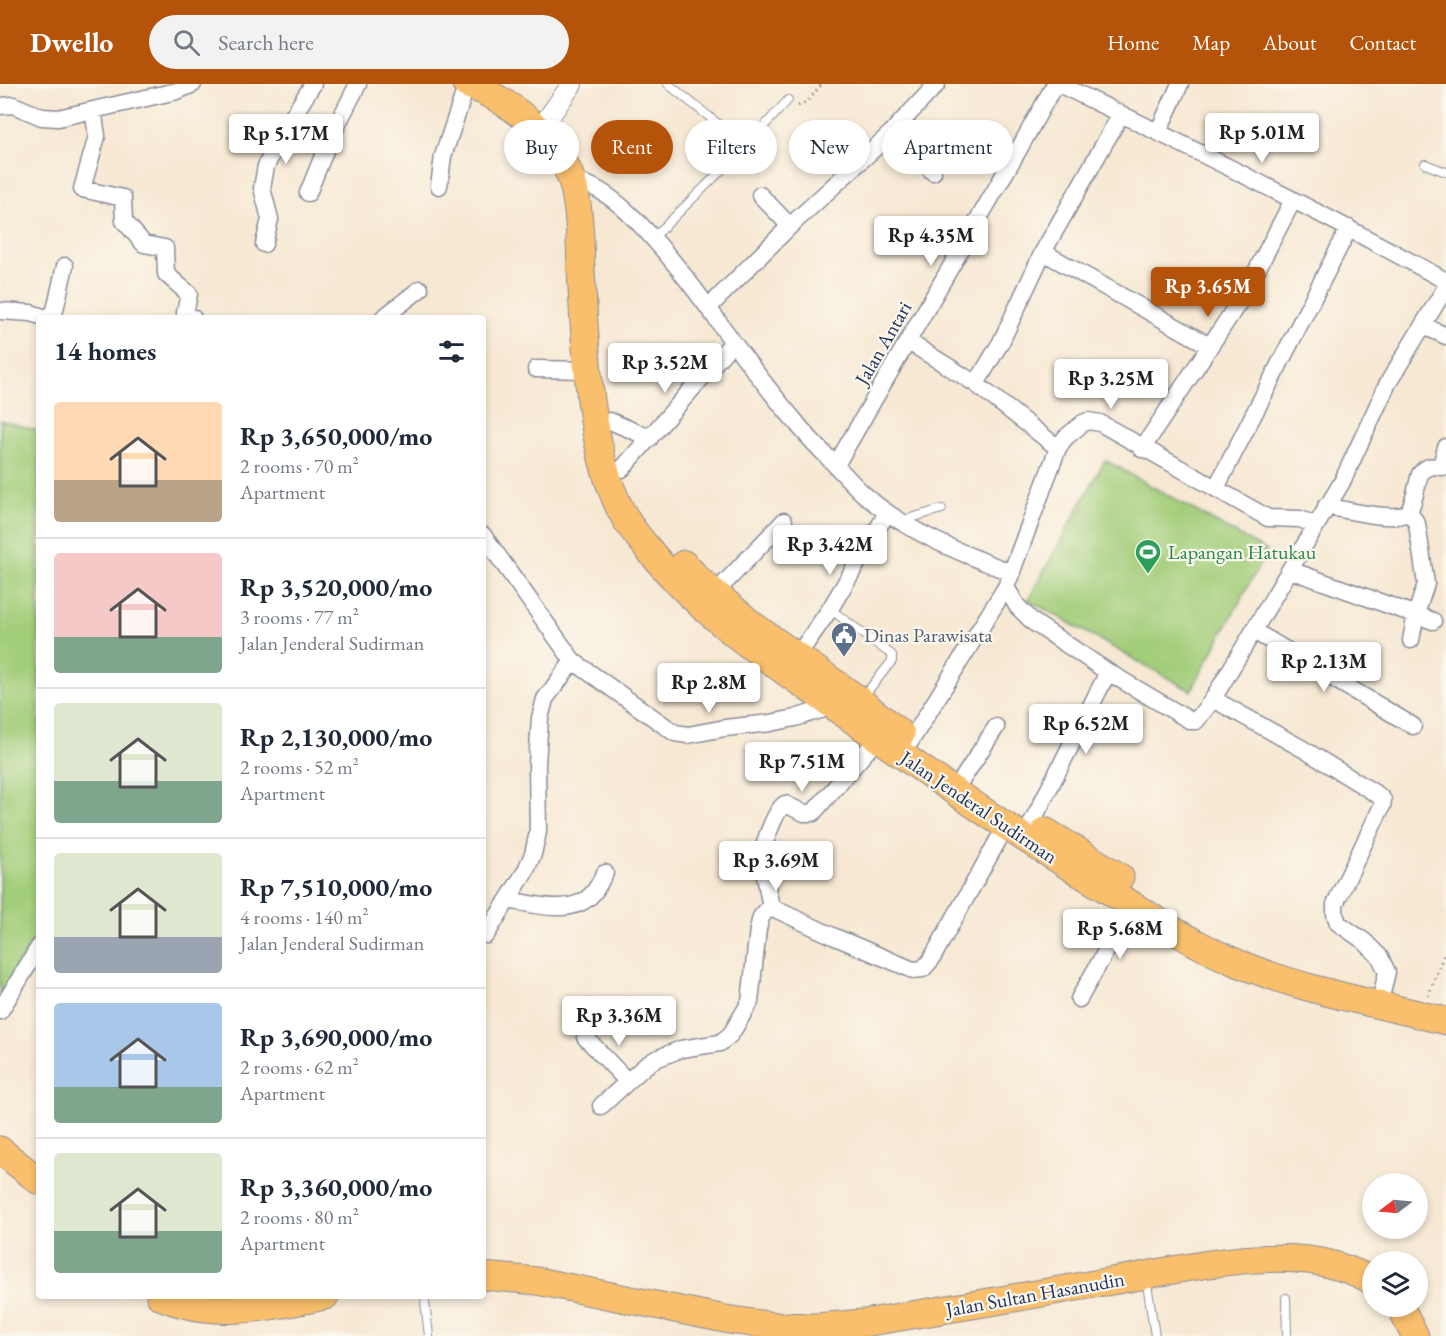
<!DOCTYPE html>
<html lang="en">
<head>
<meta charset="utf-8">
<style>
  body { margin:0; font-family:"EB Garamond",serif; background:#f2f2f3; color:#1f2937; height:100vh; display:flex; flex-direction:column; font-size:22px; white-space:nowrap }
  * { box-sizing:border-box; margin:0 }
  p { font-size:20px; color:#747a83 }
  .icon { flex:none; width:33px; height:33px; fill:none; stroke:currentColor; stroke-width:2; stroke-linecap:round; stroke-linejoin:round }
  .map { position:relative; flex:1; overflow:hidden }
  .sheet { position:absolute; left:36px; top:231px; width:450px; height:984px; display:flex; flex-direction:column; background:#fff; border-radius:6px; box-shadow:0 3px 9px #0003 }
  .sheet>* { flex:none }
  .guide { position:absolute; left:504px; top:36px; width:570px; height:54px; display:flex; gap:12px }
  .needle { width:39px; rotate:254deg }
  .controls { position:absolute; left:1362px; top:1089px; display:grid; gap:12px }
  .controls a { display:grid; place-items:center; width:66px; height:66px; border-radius:50%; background:#fff; box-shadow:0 3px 9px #0003; font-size:30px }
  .price { position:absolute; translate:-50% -51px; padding:0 14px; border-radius:6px; background:#fff; color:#222; font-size:20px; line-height:39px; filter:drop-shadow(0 2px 3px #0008) }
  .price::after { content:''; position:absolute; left:50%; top:36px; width:18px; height:14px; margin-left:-9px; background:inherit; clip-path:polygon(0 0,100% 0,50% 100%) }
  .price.active { background:#b45309; color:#fff }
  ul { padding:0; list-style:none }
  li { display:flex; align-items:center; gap:18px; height:150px; padding:0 18px }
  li+li { border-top:2px solid #e0e1e3 }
  li span { display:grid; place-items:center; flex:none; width:168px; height:120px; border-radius:6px; color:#555 }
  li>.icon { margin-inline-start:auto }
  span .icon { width:72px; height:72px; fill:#fffc; stroke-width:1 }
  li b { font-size:26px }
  h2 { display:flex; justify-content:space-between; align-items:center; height:72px; padding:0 18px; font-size:26px }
  .pill { padding:0 21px; border-radius:27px; background:#fff; box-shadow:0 3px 9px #0003; font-size:21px; line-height:54px }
  .pill.active { background:#b45309; color:#fff }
  header { display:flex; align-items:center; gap:36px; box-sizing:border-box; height:84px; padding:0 30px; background:#b45309; color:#fff }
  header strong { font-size:28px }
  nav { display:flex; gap:33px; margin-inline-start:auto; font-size:21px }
  .search { width:420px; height:54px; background:#f2f2f3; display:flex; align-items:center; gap:15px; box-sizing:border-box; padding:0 21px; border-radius:33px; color:#747a83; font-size:22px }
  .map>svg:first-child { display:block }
  .green { fill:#a2cd79; stroke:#5e7e6c; stroke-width:1.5 }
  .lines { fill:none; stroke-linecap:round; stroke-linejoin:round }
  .service-casing { stroke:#898c98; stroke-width:10 }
  .minor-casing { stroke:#898c98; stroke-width:19 }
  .tertiary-casing { stroke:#898c98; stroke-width:22 }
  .trunk-casing { stroke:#898c98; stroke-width:29 }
  .path { stroke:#898c98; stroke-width:3; stroke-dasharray:1.5 4.5; stroke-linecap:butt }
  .service { stroke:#fff; stroke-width:8 }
  .minor { stroke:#fff; stroke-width:16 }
  .tertiary { stroke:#fff; stroke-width:20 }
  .trunk { stroke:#f9bf6c; stroke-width:27 }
  .labels { text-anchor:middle; stroke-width:4.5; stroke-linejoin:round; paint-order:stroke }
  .street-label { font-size:20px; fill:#1b2f5e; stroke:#fbf7ec }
  .leisure-label { font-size:20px; fill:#27864d; stroke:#fbf7ec; text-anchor:start }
  .service-label { font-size:20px; fill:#4e5e75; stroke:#fbf7ec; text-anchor:start }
</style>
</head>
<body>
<header>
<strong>Dwello</strong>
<div class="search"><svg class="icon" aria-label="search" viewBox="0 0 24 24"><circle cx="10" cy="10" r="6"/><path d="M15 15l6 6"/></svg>Search here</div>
<nav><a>Home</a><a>Map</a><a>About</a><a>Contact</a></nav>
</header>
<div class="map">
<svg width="1446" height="1252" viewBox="0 0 1446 1252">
  <rect width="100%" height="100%" fill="#fbf7ec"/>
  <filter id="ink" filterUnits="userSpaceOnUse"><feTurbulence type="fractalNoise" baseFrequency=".0167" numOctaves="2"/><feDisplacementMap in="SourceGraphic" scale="12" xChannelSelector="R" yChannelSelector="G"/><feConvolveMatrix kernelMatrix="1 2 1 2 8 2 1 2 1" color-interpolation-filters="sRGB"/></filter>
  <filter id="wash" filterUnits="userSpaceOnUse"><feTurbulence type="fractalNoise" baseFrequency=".008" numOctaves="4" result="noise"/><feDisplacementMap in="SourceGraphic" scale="24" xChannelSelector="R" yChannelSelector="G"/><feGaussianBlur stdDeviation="1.35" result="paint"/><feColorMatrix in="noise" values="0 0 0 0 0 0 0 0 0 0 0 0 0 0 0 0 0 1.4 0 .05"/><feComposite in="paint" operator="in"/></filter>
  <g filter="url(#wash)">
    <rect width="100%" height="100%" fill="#f7e8d3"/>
    <!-- green -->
    <path class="green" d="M0,336L39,347V848L0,910Z
      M1105,376L1267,467L1191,607L1028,516Z"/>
  </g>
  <g filter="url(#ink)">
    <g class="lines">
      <!-- service casing -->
      <g class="service-casing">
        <path id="service" d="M668,0L746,62
          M1425,80L1446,88
          M653,154L746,62L788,16
          M900,437L942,425
          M830,525L892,571V577L863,613
          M1146,1193L1155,1252
          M1286,1214L1287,1252
          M425,1218L429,1252"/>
      </g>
      <!-- minor casing -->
      <g class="minor-casing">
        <path id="minor" d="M1059,0C1189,63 1319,127 1446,197
          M0,22L13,21L42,33L58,34L177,7L193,0
          M93,26L97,52L82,105L123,114L124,137L144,160L165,164L166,190L189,210L185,229L193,234
          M1158,48L1180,0
          M890,50L917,71L933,88
          M572,98C621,95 706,221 733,258C753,285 773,312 795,337C808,354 824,369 838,384C848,394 857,405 867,413C909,449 961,469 1012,489
          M439,102L443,72L467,0
          M308,109L329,57L358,0
          M760,111L790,142
          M264,160L270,135L262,104L266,82L280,53L313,0
          M1043,168L1121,30
          M709,223L790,142L890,50L937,0
          M0,227L31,229L46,234
          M49,234L55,226L65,182
          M383,234L420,205
          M1424,242L1446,252
          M909,258L976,300L1058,364
          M536,285L588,286
          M976,300L1001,258L1043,168L1210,262
          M610,337L650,354
          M1142,365L1245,209L1293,116
          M836,381L1019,65L1055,0
          M1441,383L1446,363
          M622,385L733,258
          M1216,404L1349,144
          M1326,422C1341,425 1401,440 1409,427C1414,419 1417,400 1420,390C1428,380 1435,382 1446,383
          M1409,427L1417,440L1426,500L1416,530L1411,556
          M483,451L573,577L675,649L688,651L725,644L771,639L795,634L837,621
          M1290,486L1433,537
          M1006,503L1017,522L1033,538L1108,588L1191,637H1196L1213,615L1342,398L1388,299L1446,203
          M715,509L784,437
          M1254,547L1413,642
          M798,571L830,525L887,429
          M1213,615L1303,665L1378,711L1383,716L1382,722L1335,820V830L1338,839L1364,857L1380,873L1387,888L1382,909
          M910,658L1006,503L1058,364L1065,354L1083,339L1088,337L1100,339L1268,434L1300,435L1315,441
          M963,694L996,643
          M1024,754L1108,588
          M508,816C533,820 574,833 593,809C598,804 601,795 605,789
          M771,824C769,810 761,780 763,767C765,756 776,725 785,720L804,729H813L878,654
          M486,851L525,788L533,770L538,748L537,680L540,634L545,615L573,577
          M1079,915L1132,821
          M0,927L39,863
          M585,953L627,997
          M601,1022L645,982L656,975L681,965L720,959L731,950L750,918L758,845L761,833L767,826L775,825L835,853L913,886L923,885L931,876L1006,742"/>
      </g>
      <!-- tertiary casing -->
      <g class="tertiary-casing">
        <path id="tertiary" d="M546,37L572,0"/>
      </g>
      <!-- trunk casing -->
      <g class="trunk-casing">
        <path id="trunk" d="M466,0C508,15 557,52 572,97C580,122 580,158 581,185C585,258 588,375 627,437C633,447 642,457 649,466C707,539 779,582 853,636C936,696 1022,755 1111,808C1149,831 1186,856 1226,874C1297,906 1372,918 1446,937
          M684,480L698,495L754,542L858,615L901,650
          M1045,747L1120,793
          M0,1066L39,1097
          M483,1192L537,1197L730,1236L776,1242L816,1243L864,1239C950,1225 1037,1210 1123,1195C1180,1185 1251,1169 1308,1176C1327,1178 1357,1187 1372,1197
          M160,1212C215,1236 269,1223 325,1212
          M1400,1222L1415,1252"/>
      </g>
      <!-- path -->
      <path class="path" d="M798,22L808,17L822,0
        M1428,912L1446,865"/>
      <!-- service -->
      <use href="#service" class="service"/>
      <!-- minor -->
      <use href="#minor" class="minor"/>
      <!-- tertiary -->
      <use href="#tertiary" class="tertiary"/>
      <!-- trunk -->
      <use href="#trunk" class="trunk"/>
    </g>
  </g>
  <!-- icons -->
  <defs>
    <g id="stadium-pin" transform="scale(1.35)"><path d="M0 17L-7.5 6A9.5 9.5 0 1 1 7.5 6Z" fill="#2e9e5b" stroke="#fbf7ec"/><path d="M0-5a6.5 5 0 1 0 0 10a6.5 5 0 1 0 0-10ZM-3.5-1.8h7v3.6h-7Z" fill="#fff"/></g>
    <g id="civic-pin" transform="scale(1.35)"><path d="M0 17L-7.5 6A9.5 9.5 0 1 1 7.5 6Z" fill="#5c6f8a" stroke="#fbf7ec"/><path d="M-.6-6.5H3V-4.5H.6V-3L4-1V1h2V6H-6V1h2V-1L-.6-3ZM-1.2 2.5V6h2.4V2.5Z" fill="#fff"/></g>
  </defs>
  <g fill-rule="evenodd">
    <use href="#stadium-pin" x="1148" y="468"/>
    <use href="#civic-pin" x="844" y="551"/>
  </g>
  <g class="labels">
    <!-- street labels -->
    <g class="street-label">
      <text transform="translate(883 259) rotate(-60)" y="7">Jalan Antari</text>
      <text transform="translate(979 723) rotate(34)" y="7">Jalan Jenderal Sudirman</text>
      <text transform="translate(1035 1210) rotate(-10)" y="7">Jalan Sultan Hasanudin</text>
    </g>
    <!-- leisure labels -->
    <g class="leisure-label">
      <text x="1168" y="475">Lapangan Hatukau</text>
    </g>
    <!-- service labels -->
    <g class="service-label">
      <text x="864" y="558">Dinas Parawisata</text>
    </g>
  </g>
</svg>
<div class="controls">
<a><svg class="needle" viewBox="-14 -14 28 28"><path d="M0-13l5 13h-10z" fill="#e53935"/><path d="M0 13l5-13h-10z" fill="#747a83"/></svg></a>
<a><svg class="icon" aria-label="layers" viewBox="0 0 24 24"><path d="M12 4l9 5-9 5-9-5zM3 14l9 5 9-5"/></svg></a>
</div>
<b class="price" style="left:1262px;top:80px">Rp 5.01M</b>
<b class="price" style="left:286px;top:81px">Rp 5.17M</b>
<b class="price" style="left:931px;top:183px">Rp 4.35M</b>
<b class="price active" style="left:1208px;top:234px">Rp 3.65M</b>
<b class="price" style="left:665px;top:310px">Rp 3.52M</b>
<b class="price" style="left:1111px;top:326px">Rp 3.25M</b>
<b class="price" style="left:830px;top:492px">Rp 3.42M</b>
<b class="price" style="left:1324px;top:609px">Rp 2.13M</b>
<b class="price" style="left:709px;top:630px">Rp 2.8M</b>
<b class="price" style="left:1086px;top:671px">Rp 6.52M</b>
<b class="price" style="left:802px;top:709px">Rp 7.51M</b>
<b class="price" style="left:776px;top:808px">Rp 3.69M</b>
<b class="price" style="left:1120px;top:876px">Rp 5.68M</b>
<b class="price" style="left:619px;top:963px">Rp 3.36M</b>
<div class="guide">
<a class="pill">Buy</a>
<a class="pill active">Rent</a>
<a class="pill">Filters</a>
<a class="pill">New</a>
<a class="pill">Apartment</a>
</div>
<section class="sheet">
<h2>14 homes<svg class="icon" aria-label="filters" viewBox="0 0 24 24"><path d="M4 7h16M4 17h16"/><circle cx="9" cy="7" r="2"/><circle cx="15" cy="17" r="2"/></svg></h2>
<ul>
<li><span style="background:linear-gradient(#ffd9b3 65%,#b9a48a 0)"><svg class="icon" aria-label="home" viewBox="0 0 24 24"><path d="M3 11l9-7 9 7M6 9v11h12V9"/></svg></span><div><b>Rp 3,650,000/mo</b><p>2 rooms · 70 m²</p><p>Apartment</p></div></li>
<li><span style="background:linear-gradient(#f6c9c9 70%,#7fa58c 0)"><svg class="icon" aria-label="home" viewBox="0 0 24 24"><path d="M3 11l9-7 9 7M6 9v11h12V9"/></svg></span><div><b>Rp 3,520,000/mo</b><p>3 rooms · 77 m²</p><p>Jalan Jenderal Sudirman</p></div></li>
<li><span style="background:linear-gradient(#dfe7d0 65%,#7fa58c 0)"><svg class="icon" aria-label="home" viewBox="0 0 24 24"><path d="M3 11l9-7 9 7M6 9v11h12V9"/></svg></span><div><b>Rp 2,130,000/mo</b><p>2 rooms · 52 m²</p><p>Apartment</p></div></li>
<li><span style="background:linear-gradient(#dfe7d0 70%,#9aa5b1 0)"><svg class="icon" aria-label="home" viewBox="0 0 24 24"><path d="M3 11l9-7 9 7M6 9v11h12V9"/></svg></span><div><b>Rp 7,510,000/mo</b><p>4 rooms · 140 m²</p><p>Jalan Jenderal Sudirman</p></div></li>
<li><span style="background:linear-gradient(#a9c7e8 70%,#7fa58c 0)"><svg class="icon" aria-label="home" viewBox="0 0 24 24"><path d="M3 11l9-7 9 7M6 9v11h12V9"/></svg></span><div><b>Rp 3,690,000/mo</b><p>2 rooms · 62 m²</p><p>Apartment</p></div></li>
<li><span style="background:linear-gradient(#dfe7d0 65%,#7fa58c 0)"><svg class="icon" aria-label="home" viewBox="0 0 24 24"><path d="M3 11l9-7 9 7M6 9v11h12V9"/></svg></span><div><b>Rp 3,360,000/mo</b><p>2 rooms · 80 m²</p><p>Apartment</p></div></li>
</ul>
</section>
</div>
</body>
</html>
